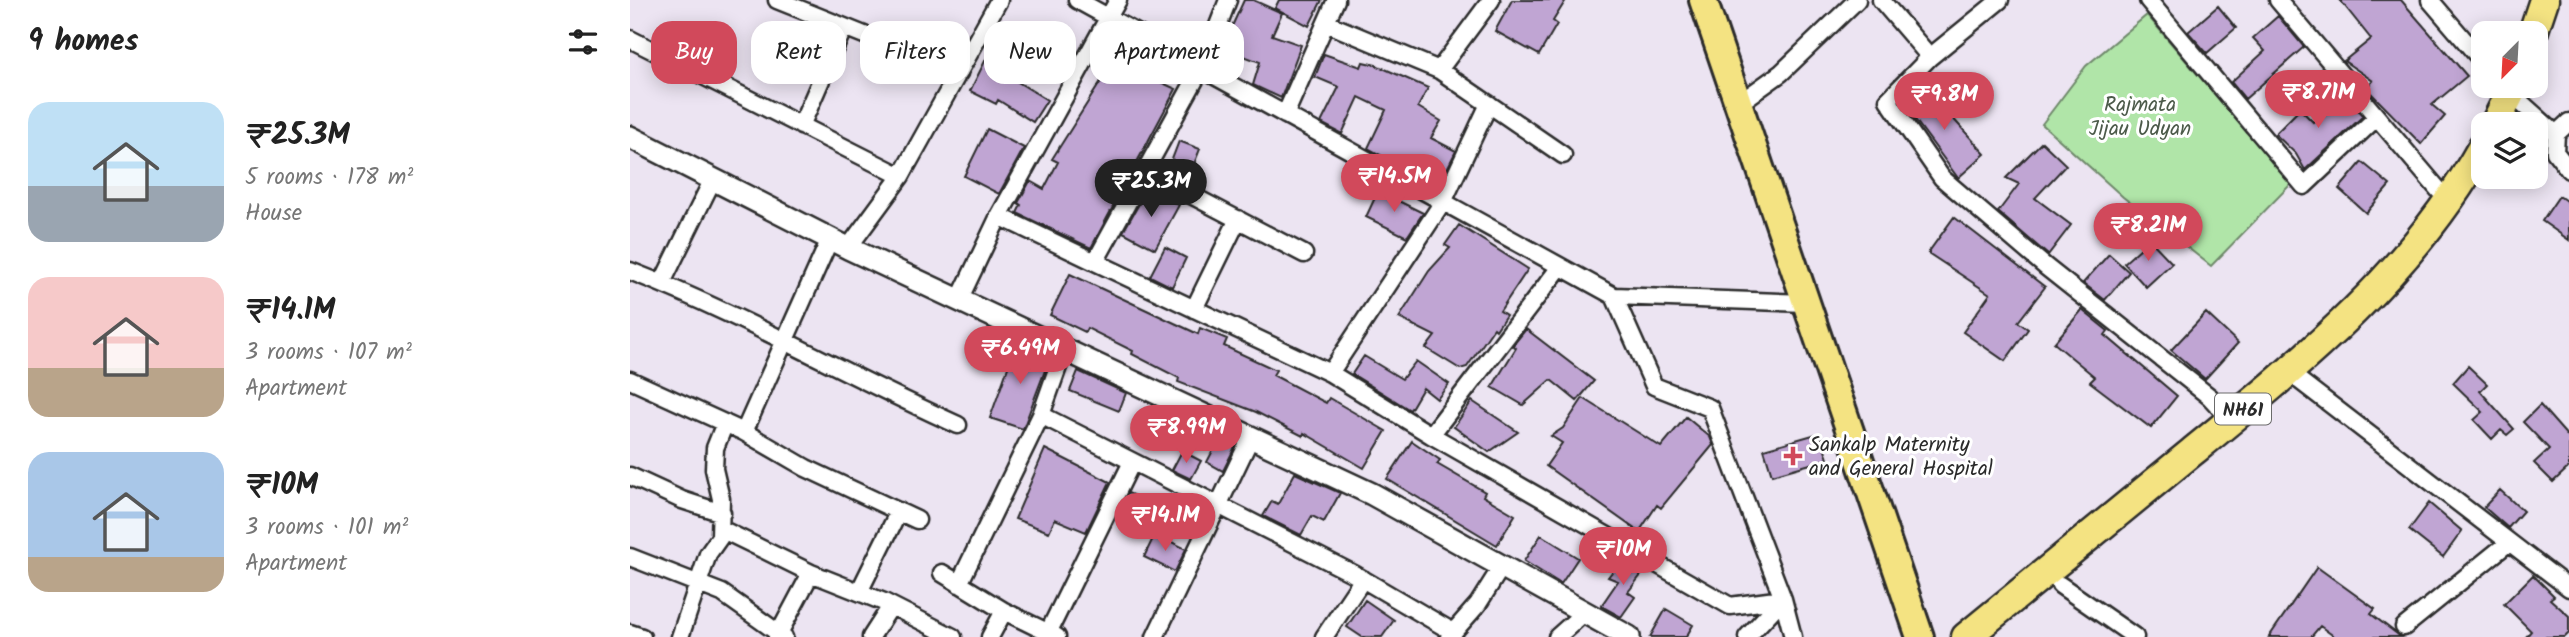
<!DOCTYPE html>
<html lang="en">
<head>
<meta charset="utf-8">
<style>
  body { margin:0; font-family:Kalam,sans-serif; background:#f2f2f2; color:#222; height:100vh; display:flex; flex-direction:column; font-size:26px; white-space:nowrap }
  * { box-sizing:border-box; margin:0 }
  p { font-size:23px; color:#767676 }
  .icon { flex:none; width:38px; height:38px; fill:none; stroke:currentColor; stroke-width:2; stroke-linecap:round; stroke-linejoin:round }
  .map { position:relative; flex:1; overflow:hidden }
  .sheet { display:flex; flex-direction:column; background:#fff; width:630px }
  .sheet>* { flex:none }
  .banner { position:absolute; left:21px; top:21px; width:665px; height:63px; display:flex; gap:14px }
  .needle { width:46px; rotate:204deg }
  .buttons { position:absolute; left:1841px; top:21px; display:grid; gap:14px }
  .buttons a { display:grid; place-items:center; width:77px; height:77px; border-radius:14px; background:#fff; box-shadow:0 4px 18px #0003; font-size:35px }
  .price { position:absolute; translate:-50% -60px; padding:0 16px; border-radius:24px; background:#d1495b; color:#fff; font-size:23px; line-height:46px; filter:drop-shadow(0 2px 4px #0008) }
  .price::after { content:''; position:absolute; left:50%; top:42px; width:21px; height:16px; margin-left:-10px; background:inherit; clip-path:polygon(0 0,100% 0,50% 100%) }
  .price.current { background:#222; color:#fff }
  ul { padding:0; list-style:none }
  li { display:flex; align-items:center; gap:21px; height:175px; padding:0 28px }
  li span { display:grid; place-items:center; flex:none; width:196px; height:140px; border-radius:21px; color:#555 }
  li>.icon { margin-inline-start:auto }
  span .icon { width:84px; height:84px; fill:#fffc; stroke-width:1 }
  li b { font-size:30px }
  h2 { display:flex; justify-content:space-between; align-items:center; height:84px; padding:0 28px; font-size:30px }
  .pill { padding:0 24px; border-radius:21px; background:#fff; box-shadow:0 4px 18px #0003; font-size:24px; line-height:63px }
  .pill.current { background:#d1495b; color:#fff }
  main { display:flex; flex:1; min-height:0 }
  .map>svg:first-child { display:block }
  .green { fill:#b0e5a8; stroke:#6e886a; stroke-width:2 }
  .building { fill:#c0a5d3; stroke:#2b2b2b; stroke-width:2 }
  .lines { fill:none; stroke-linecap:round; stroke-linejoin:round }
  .minor-casing { stroke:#2b2b2b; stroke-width:21 }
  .tertiary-casing { stroke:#2b2b2b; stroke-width:26 }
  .primary-casing { stroke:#2b2b2b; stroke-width:32 }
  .trunk-casing { stroke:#2b2b2b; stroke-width:33 }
  .minor { stroke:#fff; stroke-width:16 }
  .tertiary { stroke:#fff; stroke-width:21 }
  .primary { stroke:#f4e382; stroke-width:26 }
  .trunk { stroke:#f4e382; stroke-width:28 }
  .poi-dot { fill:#d1495b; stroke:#fff; stroke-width:2.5 }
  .labels { text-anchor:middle; stroke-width:6; stroke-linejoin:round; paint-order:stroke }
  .shield { fill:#fff; stroke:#6b6b6b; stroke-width:2 }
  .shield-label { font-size:19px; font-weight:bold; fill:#2b2b2b }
  .park-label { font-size:21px; fill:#4c5a4a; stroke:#fff }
  .poi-label { font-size:21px; fill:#2b2b2b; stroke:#fff; text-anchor:start }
</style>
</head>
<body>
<main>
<section class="sheet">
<h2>9 homes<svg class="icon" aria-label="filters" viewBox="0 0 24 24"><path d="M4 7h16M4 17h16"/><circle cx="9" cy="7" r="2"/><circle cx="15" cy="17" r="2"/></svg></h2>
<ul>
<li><span style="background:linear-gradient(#bfe0f5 60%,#9aa5b1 0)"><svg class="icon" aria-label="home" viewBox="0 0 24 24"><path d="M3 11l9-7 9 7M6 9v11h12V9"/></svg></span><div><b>₹25.3M</b><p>5 rooms · 178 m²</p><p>House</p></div></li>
<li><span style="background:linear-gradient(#f6c9c9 65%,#b9a48a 0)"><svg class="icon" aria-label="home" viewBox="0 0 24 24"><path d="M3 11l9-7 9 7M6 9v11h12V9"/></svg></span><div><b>₹14.1M</b><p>3 rooms · 107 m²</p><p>Apartment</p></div></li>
<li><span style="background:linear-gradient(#a9c7e8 75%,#b9a48a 0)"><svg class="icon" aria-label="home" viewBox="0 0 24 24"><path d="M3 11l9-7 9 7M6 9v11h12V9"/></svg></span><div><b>₹10M</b><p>3 rooms · 101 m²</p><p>Apartment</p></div></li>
</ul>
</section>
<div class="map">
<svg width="1939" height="637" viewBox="0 0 1939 637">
  <rect width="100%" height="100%" fill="#ece4f2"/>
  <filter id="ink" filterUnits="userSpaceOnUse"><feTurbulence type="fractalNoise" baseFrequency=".0143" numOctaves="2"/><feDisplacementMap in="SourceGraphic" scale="14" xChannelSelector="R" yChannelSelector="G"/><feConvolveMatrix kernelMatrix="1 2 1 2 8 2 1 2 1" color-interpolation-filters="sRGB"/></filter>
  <g filter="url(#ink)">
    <!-- green -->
    <path class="green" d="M1517,15L1661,184L1581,266L1493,197L1412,124L1456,66Z"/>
    <!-- building -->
    <path class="building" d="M614,0H623L652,13L642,35L671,45L651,98L623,85L630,62L592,48Z
      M649,0H692L679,26L645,8Z
      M882,0H936L923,21L927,24L909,55L865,31Z
      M1710,0H1771L1837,76L1802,105L1815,116L1791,144L1736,88L1743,81L1714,61L1741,39Z
      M1588,6L1606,28L1577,53L1558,32Z
      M1648,16L1674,47L1615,99L1601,82L1635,51L1623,38Z
      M481,52L508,67L506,71L546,89L461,248L387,213L391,205L388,203L400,181L414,189L428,162L422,159L473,78L468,75Z
      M694,54L731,67L733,62L746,65L798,88L788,107L811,121L801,138L826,151L808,187L738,148L756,110L729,97L712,134L691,123L709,87L685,77Z
      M356,59L382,72L380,77L417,100L403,122L368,100L366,104L340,91Z
      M1293,85L1355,154L1328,178L1273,103Z
      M1713,94L1733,116L1675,170L1666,154L1645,134L1670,109L1683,122Z
      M357,129L394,148L369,194L334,176Z
      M549,141L570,149L558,179L538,170Z
      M1412,142L1436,165L1405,198L1441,225L1418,255L1368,212L1389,184L1376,178Z
      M1732,162L1760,185L1736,213L1709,189Z
      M518,188L549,205L525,249L493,232Z
      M748,191L793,213L777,237L736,217Z
      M1929,196L1939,203V240L1912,221Z
      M1324,217L1415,287L1388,322L1398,329L1375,361L1333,332L1360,294L1298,253Z
      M829,225L898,269L870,311L876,315L866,330L864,328L837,367L830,369L796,348L805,336L769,318L799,271L820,248L815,245Z
      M1520,240L1542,263L1516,287L1494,263Z
      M535,247L556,258L542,287L520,276Z
      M1479,254L1499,272L1475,300L1453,283Z
      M440,274L568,334L570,328L597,339L594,346L646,370L643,375L696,403L699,398L756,431L734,468L674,433L673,436L626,412L548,382L549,378L502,354L503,351L457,328L455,332L420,315Z
      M1452,310L1478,331L1475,335L1547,396L1521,428L1460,382L1465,377L1424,343Z
      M1576,313L1608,343L1575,379L1541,350Z
      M896,329L964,381L947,401L921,380L893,405L862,387L886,348L883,345Z
      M387,342L420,357L393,429L360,418Z
      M734,356L772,379L786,361L819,384L807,399L793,388L780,410L722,374Z
      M1838,366L1857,384L1850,391L1884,429L1877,435L1871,430L1862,439L1844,420L1853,412L1823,383Z
      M448,371L496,393L489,411L440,391Z
      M953,398L1031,447L1056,417L1080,437L1083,445L1031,508L1027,505L1009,532L916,466L932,443L921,436L933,428Z
      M842,401L888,432L859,452L824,427Z
      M1910,405L1939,438V467L1923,482L1904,463L1919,449L1893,422Z
      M530,409L557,422L543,446L518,434Z
      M1190,433L1198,459L1142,475L1134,449Z
      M590,437L606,445L593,471L577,462Z
      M782,441L810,460L807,464L855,492L853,496L885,515L867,545L757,479Z
      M415,449L480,482L456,532L425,519L419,532L385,519Z
      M552,451L571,461L561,479L542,470Z
      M665,473L710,493L694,522L682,516L671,535L633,516L642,501L648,504Z
      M1870,490L1893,511L1878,528L1854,507Z
      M498,493L520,503L510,527L487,517Z
      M1799,503L1832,531L1813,557L1779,530Z
      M525,534L556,549L545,572L514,557Z
      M911,535L948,558L931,584L894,561Z
      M994,557L1015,570L998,592L1005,597L991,617L971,606L988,581L978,577Z
      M1687,567L1745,609L1741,614L1771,637H1705L1690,626L1681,637H1639Z
      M1903,575L1924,596L1920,599L1939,616V633L1935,637H1896L1901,631L1874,604Z
      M735,600L764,620L752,637H732L717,627Z
      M1036,609L1063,625L1056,637H1020Z"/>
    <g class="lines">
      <!-- minor casing -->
      <g class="minor-casing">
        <path id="minor" d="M147,0L329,73
          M447,0L984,296L1176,303
          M598,0L571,69L465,262L700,373L813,202L859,104
          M1251,0L1300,57L1370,0
          M1518,0L1674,186L1747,117
          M1648,0L1818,201
          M1800,0L1853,62
          M696,23L809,70L861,0
          M0,39L271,176
          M1300,57L1258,100L1312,178L1416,267L1580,397L1601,420
          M809,70L933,155
          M1877,90L1926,134
          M1108,104L1151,73L1227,0
          M655,115L706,0
          M1939,122L1926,134L1925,152L1939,170
          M171,126L214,27
          M515,171L674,254
          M369,216L465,262
          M218,248L271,176L369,0
          M0,271C113,315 218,376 328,425
          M32,283L83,179
          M984,296L1024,386L1080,408L1153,599L1163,637
          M329,300L369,216L488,0
          M564,309L608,219
          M1657,371L1939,588
          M700,373L801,435L1100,606L1153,599
          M0,380L114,432L176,468L287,520
          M411,415L724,574L823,632
          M114,432L200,239
          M801,435L930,267
          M0,476L52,500L92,513
          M91,529L181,573L254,602L323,637
          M0,557L92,593L154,637
          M312,573L374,611L360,637
          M329,584L411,415L434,350
          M1430,585L1505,637
          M229,592L269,511
          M374,611L427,637
          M1774,627L1878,543
          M0,633L12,637
          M418,633L502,462
          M50,637L78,554L90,537L91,499L84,469L85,448L95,423
          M147,637L181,573
          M241,637L261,606
          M525,637L621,437
          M694,637L733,579
          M819,637L848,604L872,566
          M927,637L955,612
          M1117,637L1153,599"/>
      </g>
      <!-- tertiary casing -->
      <g class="tertiary-casing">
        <path id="tertiary" d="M0,137L218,248L742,494L999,637"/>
      </g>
      <!-- primary casing -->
      <g class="primary-casing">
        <path id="primary" d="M1073,0L1290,637"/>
      </g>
      <!-- trunk casing -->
      <g class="trunk-casing">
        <path id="trunk" d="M1903,33L1914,0
          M1865,124L1884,86
          M1336,637C1412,575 1487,513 1562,452C1672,362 1783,272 1853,146"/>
      </g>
      <!-- minor -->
      <use href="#minor" class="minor"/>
      <!-- tertiary -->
      <use href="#tertiary" class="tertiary"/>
      <!-- primary -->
      <use href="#primary" class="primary"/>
      <!-- trunk -->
      <use href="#trunk" class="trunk"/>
    </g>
  </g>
  <!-- markers -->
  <path class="poi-dot" d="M1159.5 445.5h7v7h7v7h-7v7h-7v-7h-7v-7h7z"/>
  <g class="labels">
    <!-- shield labels -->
    <rect class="shield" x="1585" y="393.5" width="56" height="31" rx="5"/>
    <g class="shield-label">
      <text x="1613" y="416">NH61</text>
    </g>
    <!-- park labels -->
    <g class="park-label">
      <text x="1510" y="111">Rajmata<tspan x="1510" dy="24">Jijau Udyan</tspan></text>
    </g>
    <!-- poi labels -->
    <g class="poi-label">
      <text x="1179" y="451">Sankalp Maternity<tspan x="1179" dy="24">and General Hospital</tspan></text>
    </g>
  </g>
</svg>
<div class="buttons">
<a><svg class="needle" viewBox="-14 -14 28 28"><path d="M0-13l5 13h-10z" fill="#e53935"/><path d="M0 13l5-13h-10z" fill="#767676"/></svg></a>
<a><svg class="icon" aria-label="layers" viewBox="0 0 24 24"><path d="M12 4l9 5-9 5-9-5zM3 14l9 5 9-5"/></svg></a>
</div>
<b class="price" style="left:1688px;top:130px">₹8.71M</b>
<b class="price" style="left:1314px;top:132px">₹9.8M</b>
<b class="price" style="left:764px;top:214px">₹14.5M</b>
<b class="price current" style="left:521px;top:219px">₹25.3M</b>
<b class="price" style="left:1518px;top:263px">₹8.21M</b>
<b class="price" style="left:390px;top:386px">₹6.49M</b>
<b class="price" style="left:556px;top:465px">₹8.99M</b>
<b class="price" style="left:535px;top:553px">₹14.1M</b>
<b class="price" style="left:993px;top:587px">₹10M</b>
<div class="banner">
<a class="pill current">Buy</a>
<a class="pill">Rent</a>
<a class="pill">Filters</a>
<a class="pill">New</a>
<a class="pill">Apartment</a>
</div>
</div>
</main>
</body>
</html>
